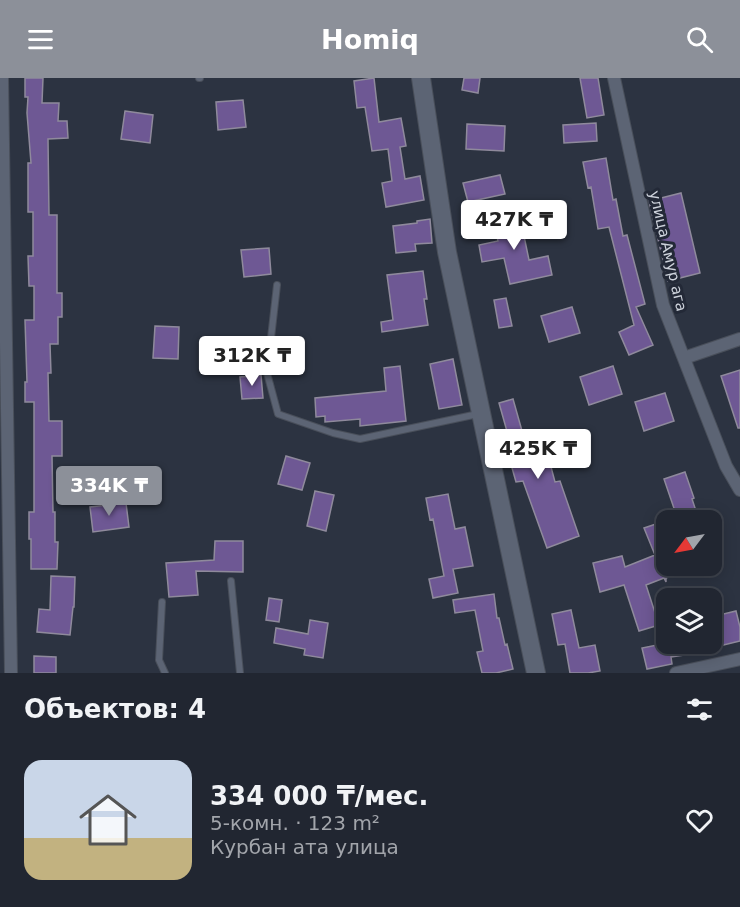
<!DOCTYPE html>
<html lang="ru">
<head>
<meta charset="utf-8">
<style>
  body { margin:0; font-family:"DejaVu Sans",sans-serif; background:#292e39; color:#f1f3f6; height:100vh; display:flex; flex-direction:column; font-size:22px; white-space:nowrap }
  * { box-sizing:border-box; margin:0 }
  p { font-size:20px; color:#a2a5ab }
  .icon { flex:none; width:33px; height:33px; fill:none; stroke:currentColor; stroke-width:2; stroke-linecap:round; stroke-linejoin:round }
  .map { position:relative; height:595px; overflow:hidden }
  .sheet { display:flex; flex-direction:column; background:#212631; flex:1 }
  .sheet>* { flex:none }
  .needle { width:39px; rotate:238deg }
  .tools { position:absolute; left:656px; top:432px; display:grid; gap:12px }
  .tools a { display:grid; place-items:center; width:66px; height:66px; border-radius:12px; background:#212631; box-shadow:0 3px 15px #0003,0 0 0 2px #3e434d; font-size:30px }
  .price { position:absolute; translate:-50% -51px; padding:0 14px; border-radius:6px; background:#fff; color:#222; font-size:20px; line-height:39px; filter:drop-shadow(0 2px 3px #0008) }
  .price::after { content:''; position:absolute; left:50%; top:36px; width:18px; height:14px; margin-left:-9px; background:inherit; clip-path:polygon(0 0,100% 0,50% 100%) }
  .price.selected { background:#8c9099; color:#fff }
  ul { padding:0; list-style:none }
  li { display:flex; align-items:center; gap:18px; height:150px; padding:0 24px }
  li span { display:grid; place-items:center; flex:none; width:168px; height:120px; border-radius:18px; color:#555 }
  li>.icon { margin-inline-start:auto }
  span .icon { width:72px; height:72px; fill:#fffc; stroke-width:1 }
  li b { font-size:26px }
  h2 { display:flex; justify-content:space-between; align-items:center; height:72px; padding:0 24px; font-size:26px }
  header { display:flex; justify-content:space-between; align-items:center; height:78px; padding:0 24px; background:#8c9099; color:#fff; font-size:27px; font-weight:800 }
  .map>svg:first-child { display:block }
  .building { fill:#6e5894; stroke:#8f8a9c; stroke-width:1.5 }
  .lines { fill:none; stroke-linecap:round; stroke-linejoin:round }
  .service-casing { stroke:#494f5a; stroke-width:8 }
  .minor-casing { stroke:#494f5a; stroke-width:14 }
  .secondary-casing { stroke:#494f5a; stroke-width:20 }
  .service { stroke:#5c6474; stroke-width:6 }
  .minor { stroke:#5c6474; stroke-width:12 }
  .secondary { stroke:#5c6474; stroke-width:18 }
  .labels { text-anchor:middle; stroke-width:6; stroke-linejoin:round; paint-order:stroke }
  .street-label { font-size:15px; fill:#ced3dc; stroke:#232937 }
</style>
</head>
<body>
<header><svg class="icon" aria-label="menu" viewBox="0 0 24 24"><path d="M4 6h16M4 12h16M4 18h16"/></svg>Homiq<svg class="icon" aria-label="search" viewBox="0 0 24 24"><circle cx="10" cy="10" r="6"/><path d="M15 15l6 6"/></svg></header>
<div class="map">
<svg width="740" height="595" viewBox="0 0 740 595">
  <rect width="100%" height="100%" fill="#2c3341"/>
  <!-- building -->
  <path class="building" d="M25,0H43L42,25H59L58,43H67L68,60L48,61L49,137H57V215H62V239H58V266H50L51,295H48L49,343H62V378H52L53,434H55V464H58L57,491H31V461H29V434H34V324H25V304H27L25,242H34V208H29L28,178H33V134H28V85H31L27,35L28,19H25Z
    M374,0L379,44L401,40L406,68L400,69L405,101L420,98L424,122L386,129L382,105L392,103L388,71L372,73L365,29L357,30L354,3Z
    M464,0H480L478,15L462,12Z
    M580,0H598L604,37L587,40Z
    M243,22L246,49L218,52L216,24Z
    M125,33L153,37L150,65L121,61Z
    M596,45L597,63L564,65L563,47Z
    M467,46L505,48L504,73L466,71Z
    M606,80L613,122L616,121L623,158L627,157L645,226L636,229L653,267L629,277L619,254L634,247L609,149L598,151L591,109L588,110L583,84Z
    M500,97L505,116L468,124L463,105Z
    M681,115L700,195L668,203L649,123Z
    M519,134L529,182L548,178L552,197L510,206L504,180L482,184L479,167L498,163L493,139Z
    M430,141L432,165L415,166L416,173L396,175L393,148L417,145V143Z
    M269,170L271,196L244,199L241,172Z
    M423,193L427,221H424L428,247L382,254L381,244L393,242L387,197Z
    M506,220L512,248L499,250L494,222Z
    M572,229L580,255L549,264L541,238Z
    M155,248L179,249L178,281L153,280Z
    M453,281L462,327L439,331L430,286Z
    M400,288L406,343L360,348V341L325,344V338L316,339L315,320L386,313L384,290Z
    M613,288L622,316L589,327L580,299Z
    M740,292V350H738L721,298Z
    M261,297L263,320L242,321L240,299Z
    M665,315L674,343L644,353L635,324Z
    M513,321L524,360L542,355L555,404L560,403L579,458L547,470L523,403L516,404L505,365L510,364L499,325Z
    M286,378L310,385L302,412L278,406Z
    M685,394L694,420L692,421L699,442H678L664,401Z
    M315,413L334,417L326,453L307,448Z
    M448,416L455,451L465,449L473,488L453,491L458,515L433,520L429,501L444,498L433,441L430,442L426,420Z
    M126,425L129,449L93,454L90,429Z
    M656,446L666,471V488H672L675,496L666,500V504L664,500L646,507L659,547L639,553L624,507L600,514L593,485L622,478L625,489L655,477L644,450Z
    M215,463H243V494L196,493L198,517L169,519L166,485L214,482Z
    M51,498L75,499L74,529H73L70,557L37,554L39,531L50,532Z
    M494,516L497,540H499L505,567L507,566L513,591L496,595H482L477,574L483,573L475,532L455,535L453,522Z
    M269,520L282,522L279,544L266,542Z
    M571,532L579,570L595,567L600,593L588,595H570L565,566L558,567L552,536Z
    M736,533L740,549V563L711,570V539Z
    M310,542L328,545L323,580L304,577L305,571L274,565L276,550L308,556Z
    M662,566H696L697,575L671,579L672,586L647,591L642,570Z
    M34,578L56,579V595H34Z"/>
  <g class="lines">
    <!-- service casing -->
    <g class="service-casing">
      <path id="service" d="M199,0H200
        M277,207L267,295L278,336L333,355L360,361L478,336
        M231,503L240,595
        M162,524L159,582L165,595"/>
    </g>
    <!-- minor casing -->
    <g class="minor-casing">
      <path id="minor" d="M2,0L11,595
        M614,0L663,227L726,388L740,412
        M684,280L740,261
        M676,595L740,581"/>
    </g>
    <!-- secondary casing -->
    <g class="secondary-casing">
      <path id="secondary" d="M421,0L447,174L536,595"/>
    </g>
    <!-- service -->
    <use href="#service" class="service"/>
    <!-- minor -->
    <use href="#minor" class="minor"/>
    <!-- secondary -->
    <use href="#secondary" class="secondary"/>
  </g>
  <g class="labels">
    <!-- street labels -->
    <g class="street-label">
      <text transform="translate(668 173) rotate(77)" y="5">улица Амур ага</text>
    </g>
  </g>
</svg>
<div class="tools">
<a><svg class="needle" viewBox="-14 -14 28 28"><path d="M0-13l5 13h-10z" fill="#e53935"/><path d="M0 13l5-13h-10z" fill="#a2a5ab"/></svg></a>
<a><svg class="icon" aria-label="layers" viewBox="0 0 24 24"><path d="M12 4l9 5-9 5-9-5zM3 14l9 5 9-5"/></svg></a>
</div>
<b class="price" style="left:514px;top:173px">427K ₸</b>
<b class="price" style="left:252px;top:309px">312K ₸</b>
<b class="price" style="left:538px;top:402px">425K ₸</b>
<b class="price selected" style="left:109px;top:439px">334K ₸</b>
</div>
<section class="sheet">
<h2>Объектов: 4<svg class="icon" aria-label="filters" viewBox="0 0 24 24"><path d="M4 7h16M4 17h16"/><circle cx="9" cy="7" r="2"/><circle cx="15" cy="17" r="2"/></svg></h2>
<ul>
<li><span style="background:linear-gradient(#c9d6e8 65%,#c2b280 0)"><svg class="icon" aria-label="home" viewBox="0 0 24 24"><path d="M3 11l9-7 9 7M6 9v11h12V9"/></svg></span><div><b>334 000 ₸/мес.</b><p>5-комн. · 123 m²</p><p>Курбан ата улица</p></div><svg class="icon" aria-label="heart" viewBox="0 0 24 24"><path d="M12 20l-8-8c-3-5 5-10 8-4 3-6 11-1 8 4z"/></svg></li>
</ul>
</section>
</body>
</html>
